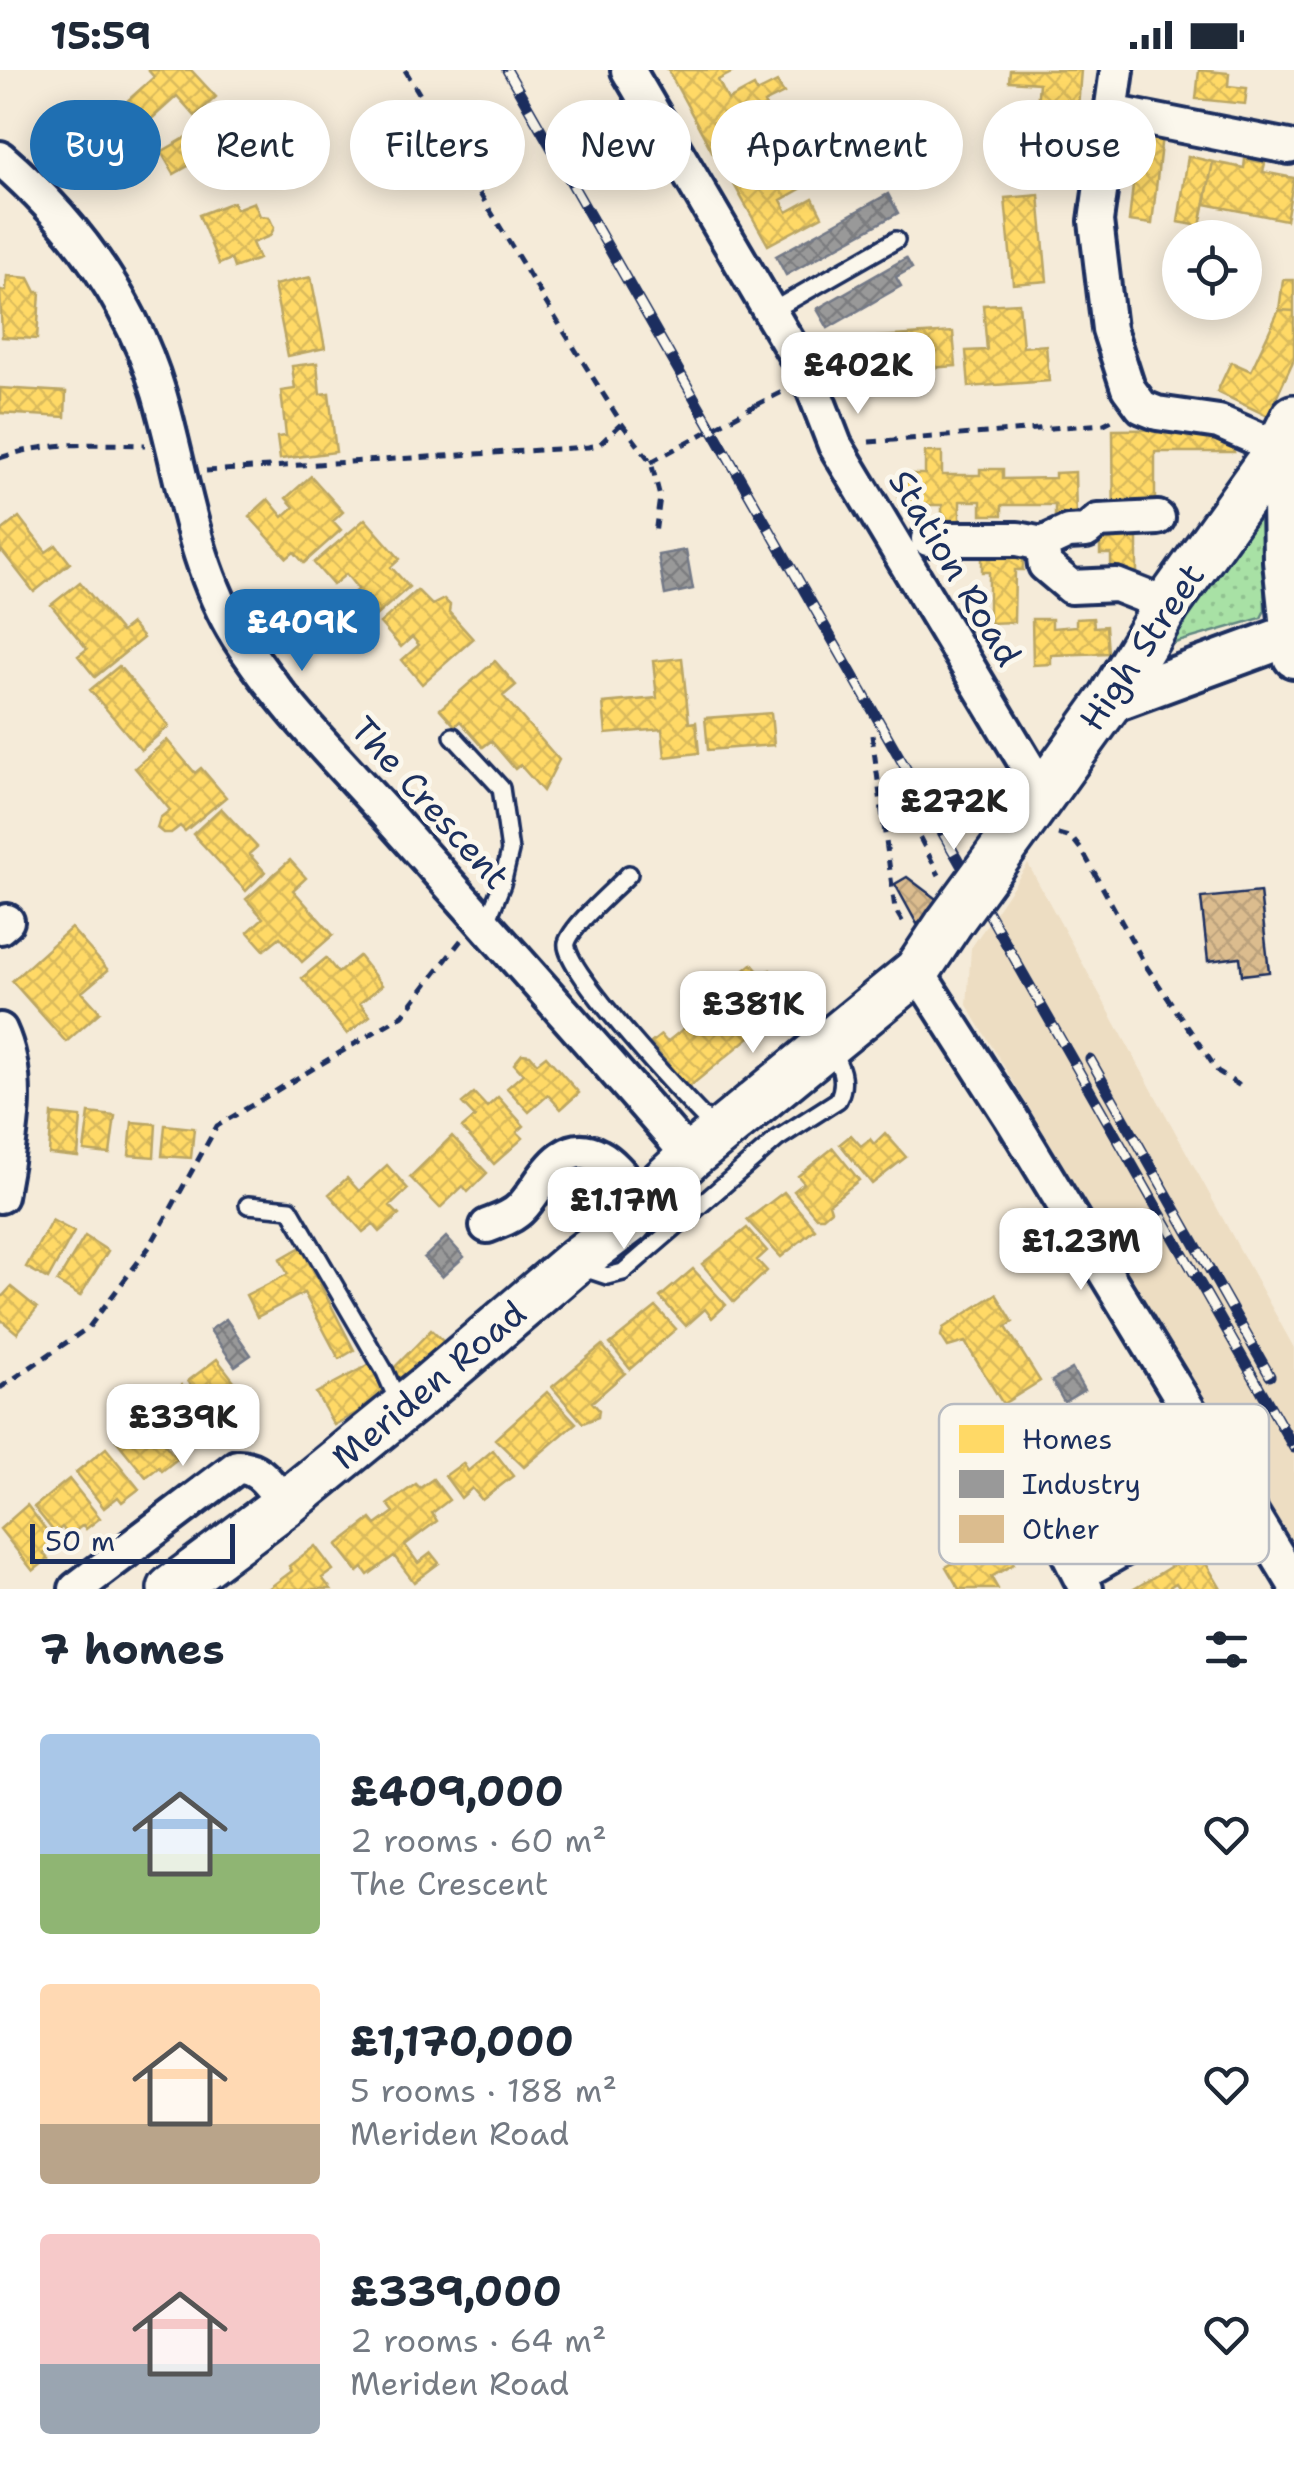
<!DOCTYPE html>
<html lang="en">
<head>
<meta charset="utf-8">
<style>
  body { margin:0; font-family:"Shantell Sans",sans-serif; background:#f6f6f7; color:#1f2937; height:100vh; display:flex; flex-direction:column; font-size:38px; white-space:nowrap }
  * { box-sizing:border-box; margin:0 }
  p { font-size:32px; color:#747a83 }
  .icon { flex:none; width:55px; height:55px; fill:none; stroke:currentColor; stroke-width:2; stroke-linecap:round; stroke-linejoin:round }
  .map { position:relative; height:1519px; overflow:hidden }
  .side { display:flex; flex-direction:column; background:#fff; flex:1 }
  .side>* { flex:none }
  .top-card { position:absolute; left:30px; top:30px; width:1235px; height:90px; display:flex; gap:20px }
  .buttons { position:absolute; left:1162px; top:150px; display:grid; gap:20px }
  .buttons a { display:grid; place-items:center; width:100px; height:100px; border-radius:50%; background:#fff; box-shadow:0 5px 25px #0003; font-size:50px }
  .scale { position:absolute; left:30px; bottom:25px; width:205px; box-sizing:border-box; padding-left:10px; border:5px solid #1b2f5e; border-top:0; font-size:28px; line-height:35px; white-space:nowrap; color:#1b2f5e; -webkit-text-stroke:8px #fbf7ec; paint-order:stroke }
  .price { position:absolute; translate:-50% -85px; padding:0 22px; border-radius:20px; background:#fff; color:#222; font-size:32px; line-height:65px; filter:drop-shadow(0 2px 5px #0008) }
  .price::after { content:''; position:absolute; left:50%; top:60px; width:30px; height:22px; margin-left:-15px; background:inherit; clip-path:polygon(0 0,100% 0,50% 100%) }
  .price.selected { background:#1f6fb2; color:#fff }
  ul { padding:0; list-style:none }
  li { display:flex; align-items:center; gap:30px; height:250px; padding:0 40px }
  li span { display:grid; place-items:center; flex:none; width:280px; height:200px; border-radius:10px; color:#555 }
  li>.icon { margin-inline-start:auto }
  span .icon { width:120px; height:120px; fill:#fffc; stroke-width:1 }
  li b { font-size:42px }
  h2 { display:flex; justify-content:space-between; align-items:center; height:120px; padding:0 40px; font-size:42px }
  .tag { padding:0 35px; border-radius:45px; background:#fff; box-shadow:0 5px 25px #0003; font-size:35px; line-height:90px }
  .tag.selected { background:#1f6fb2; color:#fff }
  .status { display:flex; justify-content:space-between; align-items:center; height:70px; padding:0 50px; background:#fff; direction:ltr }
  .status svg { height:28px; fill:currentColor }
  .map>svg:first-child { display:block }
  .built { fill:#edddc2 }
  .grass { fill:url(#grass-dots); stroke:#628882; stroke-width:2.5 }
  .homes { fill:url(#homes-cross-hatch); stroke:#bba664; stroke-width:2.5 }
  .industry { fill:url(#industry-cross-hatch); stroke:#737987; stroke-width:2.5 }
  .building { fill:url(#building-cross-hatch); stroke:#1b2f5e; stroke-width:2.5 }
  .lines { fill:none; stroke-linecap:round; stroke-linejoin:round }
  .service-casing { stroke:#1b2f5e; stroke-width:22 }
  .minor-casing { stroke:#1b2f5e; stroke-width:40 }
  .tertiary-casing { stroke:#1b2f5e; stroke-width:48 }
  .secondary-casing { stroke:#1b2f5e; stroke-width:52 }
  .path { stroke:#1b2f5e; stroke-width:5; stroke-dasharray:10 8; stroke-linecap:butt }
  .service { stroke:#fbf7ec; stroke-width:15 }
  .minor { stroke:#fbf7ec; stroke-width:32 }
  .tertiary { stroke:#fbf7ec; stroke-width:40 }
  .secondary { stroke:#fbf7ec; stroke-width:45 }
  .rail-casing { stroke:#1b2f5e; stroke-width:11 }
  .rail { stroke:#fbf7ec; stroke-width:8; stroke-dasharray:22; stroke-linecap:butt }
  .secondary-bridge-casing { stroke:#1b2f5e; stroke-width:52; stroke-linecap:butt }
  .path-bridge { stroke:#1b2f5e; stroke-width:5; stroke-dasharray:10 8; stroke-linecap:butt }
  .secondary-bridge { stroke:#fbf7ec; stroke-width:45 }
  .labels { text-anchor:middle; stroke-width:10; stroke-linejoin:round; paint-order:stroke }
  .street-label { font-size:35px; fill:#1b2f5e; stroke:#fbf7ec }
  .key { fill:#fbf7ec; stroke:#b8bbc1; stroke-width:2.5 }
  .key-label { font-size:28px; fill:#1b2f5e }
</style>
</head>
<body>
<div class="status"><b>15:59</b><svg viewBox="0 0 49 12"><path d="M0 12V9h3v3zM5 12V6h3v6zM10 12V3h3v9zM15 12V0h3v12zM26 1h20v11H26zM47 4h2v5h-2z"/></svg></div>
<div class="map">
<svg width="1294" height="1519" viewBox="0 0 1294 1519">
  <defs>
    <pattern id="grass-dots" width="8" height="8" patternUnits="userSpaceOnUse" patternTransform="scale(2.5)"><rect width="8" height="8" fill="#a8e1a5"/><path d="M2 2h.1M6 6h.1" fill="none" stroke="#90c190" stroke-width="1.8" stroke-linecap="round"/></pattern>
    <pattern id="homes-cross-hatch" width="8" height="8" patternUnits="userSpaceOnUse" patternTransform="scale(2.5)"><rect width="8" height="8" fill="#ffd966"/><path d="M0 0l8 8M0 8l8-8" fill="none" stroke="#dabb5b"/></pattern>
    <pattern id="industry-cross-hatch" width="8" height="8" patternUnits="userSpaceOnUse" patternTransform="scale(2.5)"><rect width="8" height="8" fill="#999"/><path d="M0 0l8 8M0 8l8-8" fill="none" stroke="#7c7d80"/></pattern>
    <pattern id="building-cross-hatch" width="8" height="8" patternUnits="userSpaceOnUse" patternTransform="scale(2.5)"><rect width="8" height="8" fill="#dbbc8e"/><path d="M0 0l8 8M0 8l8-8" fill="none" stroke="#bba27d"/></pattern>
  </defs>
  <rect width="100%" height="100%" fill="#f5ebd9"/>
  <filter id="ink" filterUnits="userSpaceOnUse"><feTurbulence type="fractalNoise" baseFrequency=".01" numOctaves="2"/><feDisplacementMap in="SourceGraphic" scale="20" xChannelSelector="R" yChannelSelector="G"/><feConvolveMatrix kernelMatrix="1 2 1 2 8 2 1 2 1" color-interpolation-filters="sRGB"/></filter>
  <g filter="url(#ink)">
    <!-- built -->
    <path class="built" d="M1028,794L1294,1278V1480L967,935L971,878Z"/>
    <!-- grass -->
    <path class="grass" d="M1259,442L1266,444L1263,472L1265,540L1261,548L1168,575L1199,522Z"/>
    <!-- homes -->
    <path class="homes" d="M148,0H191L216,27L195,46L177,26L146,54L126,32L154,7Z
      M668,0H737L718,10L728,30L754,16L757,22L777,12L784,23L764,33L769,42L744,56L749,64L713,83Z
      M1010,0H1081L1074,86L1034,82L1035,70L1006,67L1008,34L1037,36L1039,13L1009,11Z
      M1199,0L1229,3L1228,16L1247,18L1245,34L1196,29Z
      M227,44L253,90L224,106L211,83L174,104L161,82Z
      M773,55L782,72L790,68L796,79L763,97L774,117L804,100L811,113L781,130L787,142L813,128L822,146L768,175L718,86Z
      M1139,62L1162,65L1152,154L1129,151Z
      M1188,86L1213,92L1200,156L1178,152Z
      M1245,89L1265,93L1263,102L1294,108L1286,150L1205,134L1213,92L1244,98Z
      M1039,125L1047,211L1013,214L1005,128Z
      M233,132L236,139L254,132L260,146L269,147L274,158L270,166L252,173L259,189L234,198L231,189L219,194L199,145Z
      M7,206L29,208L36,222H40L37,269L2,267L0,220L6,221Z
      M311,207L325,278L288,286L274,215Z
      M1283,210H1294V241L1279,240Z
      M1019,233L1023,277L1046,275L1049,311L969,317L966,281L987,280L983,235Z
      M1279,240L1294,241V289L1268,346L1217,322L1231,292L1251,301Z
      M953,262L956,296L868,302L865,268Z
      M317,293L320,324L329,323L336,382L280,389L277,367L286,366L281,321L295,319L292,296Z
      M0,318L66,322L65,347L0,343Z
      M1218,359L1228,368L1234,382H1155V434H1137V502H1111V484H1100V468L1114,467L1113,360Z
      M925,382H942V405H980V399H1003V409L1055,408V403L1075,402L1076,448H1055V435H1002V445H981V431H960V452H942V435H899V404H925Z
      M311,406L343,442L333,451L341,460L304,493L294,482L287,488L249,446L268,429L283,447L294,437L286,428Z
      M19,447L46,482L56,475L70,493L34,522L2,481L0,483V462Z
      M365,449L400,489L391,497L409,517L364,556L343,532L358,519L346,504L333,515L314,493Z
      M982,481H1023V500H1015L1014,552L989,553V502H982Z
      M80,512L121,562L131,554L143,568L95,607L78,586L87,579L51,535Z
      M417,520L432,535L444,529L450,535L449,542L473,569L422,614L402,590L419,575L412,567L401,577L380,553Z
      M1093,548L1094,557L1106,556L1108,583L1051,585V594L1033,595L1032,549H1052V558L1076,556V549Z
      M682,588L689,653L696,652L699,683L665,687L662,659L606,664L603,633L657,628L653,591Z
      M495,591L516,615L503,626L559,690L543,721L520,695L515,699L491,671L483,677L460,651L455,656L440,639Z
      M119,596L169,656L141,680L90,620Z
      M771,643L774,675L708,680L705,648Z
      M167,670L195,703L201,698L226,727L185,761L180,756L171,763H163L157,758L160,748L170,740L135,698Z
      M221,738L257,777L249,784L265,802L246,821L193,764Z
      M290,790L306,808L293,820L333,865L302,892L280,867L264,880L248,862L263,848L246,829Z
      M71,858L108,900L82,922L100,942L66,972L12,911Z
      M359,886L382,915L360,933L370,946L347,964L302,908L326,888L338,903Z
      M752,894L762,906L770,900L795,930L688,1018L651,973L661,965L667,972L699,946L706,954L724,940L704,916L714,908L724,919L733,911L743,923L751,917L740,904Z
      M522,984L530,985L537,993L546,986L579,1023L561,1039L548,1025L529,1042L507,1018L523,1004L514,994Z
      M474,1023L487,1037L498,1027L524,1056L517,1062L523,1068L494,1094L462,1058L475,1047L462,1033Z
      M89,1043L115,1046L110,1084L84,1081Z
      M52,1044L81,1047L78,1087L49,1084Z
      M132,1052L156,1054L154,1087L129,1085Z
      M165,1055L194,1058L191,1088L162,1086Z
      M885,1063L906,1087L872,1114L840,1074L851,1065L861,1076L870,1069L874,1074Z
      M452,1066L487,1103L468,1122L463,1116L440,1138L410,1107Z
      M833,1078L859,1110L829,1134L831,1140L823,1147H816L794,1121L804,1113L798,1106Z
      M387,1095L408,1119L390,1136L399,1145L380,1162L373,1154L363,1162L329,1124L347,1108L359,1121Z
      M784,1122L815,1159L781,1187L747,1150Z
      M52,1150L74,1162L48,1209L26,1197Z
      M747,1158L767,1181L757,1190L767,1201L734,1232L702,1194Z
      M85,1166L108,1181L80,1226L57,1212Z
      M301,1177L354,1280L339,1289L304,1223L257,1247L246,1225L288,1204L280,1189Z
      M693,1199L726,1235L712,1248L705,1239L686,1256L660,1227Z
      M11,1217L37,1238L17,1263L0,1249V1229Z
      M996,1224L1013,1252L1006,1257L1040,1311L1003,1334L965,1272L948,1277L941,1266L943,1258Z
      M656,1237L676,1259L630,1299L610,1274Z
      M431,1260L445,1273L405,1313L392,1300Z
      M602,1275L625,1303L592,1332L599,1340L598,1347L583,1353L552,1317Z
      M217,1289L248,1329L218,1351L188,1311Z
      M372,1293L389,1325L334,1355L316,1323Z
      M182,1315L211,1355L178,1379L149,1339Z
      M547,1322L576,1353L524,1397L495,1369Z
      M142,1347L177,1389L162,1401L159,1397L146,1407L115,1369Z
      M106,1378L139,1419L122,1432L118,1427L104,1438L76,1402Z
      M493,1380L513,1406L482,1430L472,1418L461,1428L445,1406L463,1393L468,1401Z
      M69,1409L100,1448L86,1459L83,1455L69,1466L62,1457L55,1463L34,1437Z
      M433,1409L449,1430L432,1443L437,1451L405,1475L418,1493L431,1483L439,1493L414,1512L394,1486L368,1505L363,1498L358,1502L337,1475L371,1449L376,1455L394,1442L388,1434L416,1414L420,1418Z
      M27,1435L57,1474L44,1484L48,1489L33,1501L0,1459Z
      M999,1467L1014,1494L991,1507L998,1519H959L946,1497Z
      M315,1476L333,1500L322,1508L331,1519H268L292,1501L289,1496Z
      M1198,1480L1221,1519H1180L1176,1513L1166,1519H1134Z"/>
    <!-- industry -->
    <path class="industry" d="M888,124L898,143L786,205L776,186Z
      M906,188L912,198L896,207L901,216L828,258L817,239Z
      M686,480L693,519L665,525L658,485Z
      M446,1167L464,1187L442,1207L424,1188Z
      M226,1249L251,1285L235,1296L210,1260Z
      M1072,1299L1084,1320L1064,1332L1052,1311Z"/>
    <!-- building -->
    <path class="building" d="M907,807L939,831L930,846L917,854L895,814Z
      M1260,822L1269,902L1242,905L1240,887L1208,891L1201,828Z"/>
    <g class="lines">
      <!-- service casing -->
      <g class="service-casing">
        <path id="service" d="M770,242L896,170
          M453,666L501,718L510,781L502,814L486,854
          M629,804C615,819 572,855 567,873C561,898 692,1036 716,1060
          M248,1135L290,1139L385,1302L400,1336
          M577,1196L607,1206L623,1202L777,1069L838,1030C848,1010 840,995 830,977"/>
      </g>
      <!-- minor casing -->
      <g class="minor-casing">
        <path id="minor" d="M628,0L809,308L835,375L1043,722
          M1117,0L1096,151L1109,259L1128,318L1142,337L1157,343L1219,352L1279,378
          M1111,42L1289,77
          M0,88C74,152 131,229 159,323C183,404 192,494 238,567C280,633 336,688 389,747C490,860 591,972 690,1087
          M1158,448L1098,451L1086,461L1068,462L1042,474L1045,495L1071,517L1116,515L1167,535
          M928,469H1018L1042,474
          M0,857L7,851
          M917,901L1010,1046L1294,1513
          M0,960C24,1012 9,1072 0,1126
          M487,1156C500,1151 513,1147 522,1137C542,1116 560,1065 599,1086C615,1094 630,1117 643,1131
          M1062,1472L1086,1519
          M1080,1504L1235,1415
          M76,1519L237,1397C261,1396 271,1418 285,1434"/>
      </g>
      <!-- tertiary casing -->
      <g class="tertiary-casing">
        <path id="tertiary" d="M1282,374L1284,491L1294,587
          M1109,632L1291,565"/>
      </g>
      <!-- secondary casing -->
      <g class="secondary-casing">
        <path id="secondary" d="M1019,757L1109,632L1167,535L1279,378L1294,348
          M171,1519L285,1434L426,1319L572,1194L629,1151L643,1131L690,1087L917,901L949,853"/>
      </g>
      <!-- path -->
      <path class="path" d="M405,0L551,241L622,354L651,392L660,427L655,464
        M756,335L784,321
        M869,372L1104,354L1116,348
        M0,388C47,371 96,374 145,375
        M651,392L684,374
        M206,401L588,377L599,375L621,354
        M872,665L895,839L906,858
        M957,719L981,751
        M1058,764L1072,768L1083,782L1146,896L1219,1003L1242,1017
        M920,768L939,805
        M0,1318L89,1257L150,1176L217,1056L403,945L462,869"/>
      <!-- service -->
      <use href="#service" class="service"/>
      <!-- minor -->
      <use href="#minor" class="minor"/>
      <!-- tertiary -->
      <use href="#tertiary" class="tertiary"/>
      <!-- secondary -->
      <use href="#secondary" class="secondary"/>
      <!-- rail casing -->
      <g class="rail-casing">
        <path id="rail" d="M507,0L1294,1378
          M1090,989L1270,1306"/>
      </g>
      <!-- rail -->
      <use href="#rail" class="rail"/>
      <!-- secondary-bridge casing -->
      <g class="secondary-bridge-casing">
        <path id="secondary-bridge" d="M949,853L1019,757"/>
      </g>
      <!-- path-bridge -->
      <path class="path-bridge" d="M684,374L756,335"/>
      <!-- secondary-bridge -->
      <use href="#secondary-bridge" class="secondary-bridge"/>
    </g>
  </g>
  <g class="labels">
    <!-- street labels -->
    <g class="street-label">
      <text transform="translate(955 498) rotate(59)" y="12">Station Road</text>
      <text transform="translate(1142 577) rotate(-56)" y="12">High Street</text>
      <text transform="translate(430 733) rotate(48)" y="12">The Crescent</text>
      <text transform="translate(429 1315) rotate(-40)" y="12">Meriden Road</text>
    </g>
  </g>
  <!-- legend -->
  <rect x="939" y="1334" width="330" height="160" rx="15" class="key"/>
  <rect x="959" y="1355" width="45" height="28" fill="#ffd966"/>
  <rect x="959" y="1400" width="45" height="28" fill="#999"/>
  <rect x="959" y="1445" width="45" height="28" fill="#dbbc8e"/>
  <g class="key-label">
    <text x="1022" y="1379">Homes</text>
    <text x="1022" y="1424">Industry</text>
    <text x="1022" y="1469">Other</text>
  </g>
</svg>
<div class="buttons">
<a><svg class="icon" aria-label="locate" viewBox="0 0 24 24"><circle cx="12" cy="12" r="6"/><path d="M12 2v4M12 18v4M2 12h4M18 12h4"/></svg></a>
</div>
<div class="scale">50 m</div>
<b class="price" style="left:858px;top:347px">£402K</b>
<b class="price selected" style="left:302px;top:604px">£409K</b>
<b class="price" style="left:954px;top:783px">£272K</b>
<b class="price" style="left:753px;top:986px">£381K</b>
<b class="price" style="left:624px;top:1182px">£1.17M</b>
<b class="price" style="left:1081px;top:1223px">£1.23M</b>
<b class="price" style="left:183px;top:1399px">£339K</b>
<div class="top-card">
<a class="tag selected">Buy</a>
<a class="tag">Rent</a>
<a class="tag">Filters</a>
<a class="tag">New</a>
<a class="tag">Apartment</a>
<a class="tag">House</a>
</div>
</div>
<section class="side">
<h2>7 homes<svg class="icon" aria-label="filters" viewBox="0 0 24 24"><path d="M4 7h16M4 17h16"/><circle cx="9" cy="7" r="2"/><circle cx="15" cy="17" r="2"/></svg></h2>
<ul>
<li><span style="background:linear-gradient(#a9c7e8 60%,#8fb573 0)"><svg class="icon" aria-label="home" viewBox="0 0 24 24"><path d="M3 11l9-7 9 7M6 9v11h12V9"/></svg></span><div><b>£409,000</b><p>2 rooms · 60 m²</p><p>The Crescent</p></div><svg class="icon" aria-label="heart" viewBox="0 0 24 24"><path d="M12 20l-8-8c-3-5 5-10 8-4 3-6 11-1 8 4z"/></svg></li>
<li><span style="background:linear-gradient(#ffd9b3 70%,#b9a48a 0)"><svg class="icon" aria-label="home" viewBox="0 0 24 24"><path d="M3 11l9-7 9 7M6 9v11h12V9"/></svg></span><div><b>£1,170,000</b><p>5 rooms · 188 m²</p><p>Meriden Road</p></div><svg class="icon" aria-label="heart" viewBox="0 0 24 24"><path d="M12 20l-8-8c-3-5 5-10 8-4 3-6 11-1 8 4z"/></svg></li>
<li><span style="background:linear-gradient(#f6c9c9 65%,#9aa5b1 0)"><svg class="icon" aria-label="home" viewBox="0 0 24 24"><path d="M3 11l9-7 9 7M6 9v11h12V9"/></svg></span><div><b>£339,000</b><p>2 rooms · 64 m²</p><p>Meriden Road</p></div><svg class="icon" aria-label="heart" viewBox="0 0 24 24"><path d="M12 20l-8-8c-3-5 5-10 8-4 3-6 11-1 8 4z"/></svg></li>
</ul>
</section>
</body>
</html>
